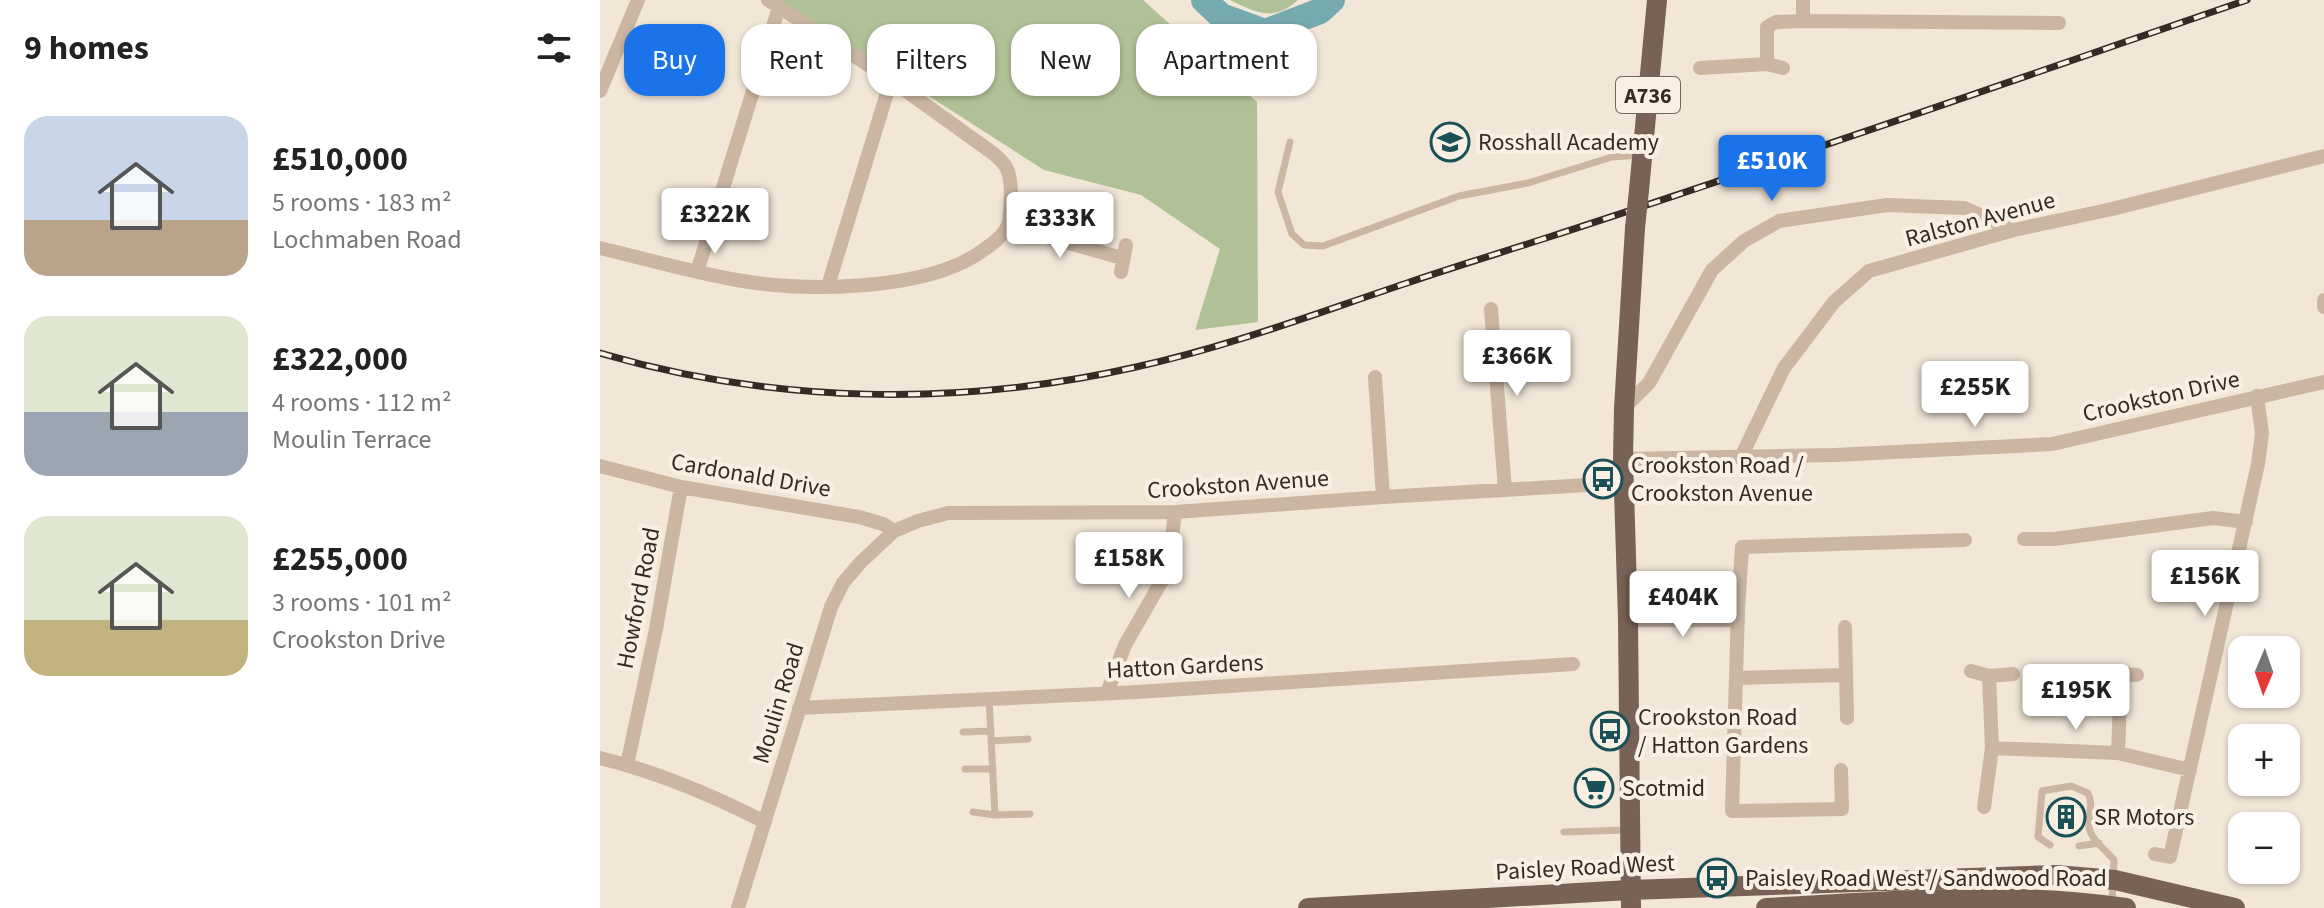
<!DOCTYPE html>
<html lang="en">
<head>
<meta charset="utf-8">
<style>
  body { margin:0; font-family:"Source Sans 3",sans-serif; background:#f2f2f2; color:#222; height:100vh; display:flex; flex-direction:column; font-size:30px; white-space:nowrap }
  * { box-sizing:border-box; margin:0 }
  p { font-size:26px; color:#767676 }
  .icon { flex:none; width:44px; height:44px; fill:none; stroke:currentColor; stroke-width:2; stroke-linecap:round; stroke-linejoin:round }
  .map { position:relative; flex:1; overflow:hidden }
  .drawer { display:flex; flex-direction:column; background:#fff; width:600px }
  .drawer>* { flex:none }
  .top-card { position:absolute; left:24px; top:24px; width:760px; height:72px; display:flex; gap:16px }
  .needle { width:52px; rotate:182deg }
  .fabs { position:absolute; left:1628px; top:636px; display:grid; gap:16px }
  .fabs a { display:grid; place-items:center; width:72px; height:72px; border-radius:16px; background:#fff; box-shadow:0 2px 6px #0004; font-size:40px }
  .price { position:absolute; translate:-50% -68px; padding:0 18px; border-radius:8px; background:#fff; color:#222; font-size:26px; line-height:52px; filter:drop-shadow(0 2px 4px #0008) }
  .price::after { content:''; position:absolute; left:50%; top:48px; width:24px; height:18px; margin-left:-12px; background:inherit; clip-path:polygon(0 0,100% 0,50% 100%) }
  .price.active { background:#1a73e8; color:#fff }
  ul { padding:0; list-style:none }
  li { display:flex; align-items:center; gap:24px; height:200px; padding:0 24px }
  li span { display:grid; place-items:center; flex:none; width:224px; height:160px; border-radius:24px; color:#555 }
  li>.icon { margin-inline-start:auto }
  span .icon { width:96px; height:96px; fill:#fffc; stroke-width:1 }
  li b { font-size:34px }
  h2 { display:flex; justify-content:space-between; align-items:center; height:96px; padding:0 24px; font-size:34px }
  .pill { padding:0 28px; border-radius:24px; background:#fff; box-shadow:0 2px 6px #0004; font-size:28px; line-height:72px }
  .pill.active { background:#1a73e8; color:#fff }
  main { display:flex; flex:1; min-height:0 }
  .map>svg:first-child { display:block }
  .green { fill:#b1c197 }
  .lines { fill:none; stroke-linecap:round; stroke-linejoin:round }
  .river { stroke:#75aaaf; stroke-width:26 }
  .service { stroke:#cab6a3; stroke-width:7 }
  .minor { stroke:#cab6a3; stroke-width:14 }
  .primary { stroke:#776255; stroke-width:20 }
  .rail-casing { stroke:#342b25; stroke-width:7 }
  .rail { stroke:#f9f0e3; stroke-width:4; stroke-dasharray:12; stroke-linecap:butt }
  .primary-bridge { stroke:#776255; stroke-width:20 }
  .labels { text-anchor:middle; stroke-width:8; stroke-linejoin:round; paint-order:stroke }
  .shield { fill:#f9f0e3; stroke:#6f665e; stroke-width:2 }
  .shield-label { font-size:22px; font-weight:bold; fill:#342b25 }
  .poi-label { font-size:24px; fill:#342b25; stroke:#f9f0e3; text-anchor:start }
  .street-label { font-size:24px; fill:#342b25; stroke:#f9f0e3 }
</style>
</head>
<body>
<main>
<section class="drawer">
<h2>9 homes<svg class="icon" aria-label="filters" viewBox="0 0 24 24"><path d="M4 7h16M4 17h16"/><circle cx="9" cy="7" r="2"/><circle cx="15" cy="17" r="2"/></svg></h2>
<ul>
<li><span style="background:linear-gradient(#c9d6e8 65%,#b9a48a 0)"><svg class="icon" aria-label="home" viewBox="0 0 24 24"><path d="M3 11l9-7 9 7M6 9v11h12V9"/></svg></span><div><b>£510,000</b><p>5 rooms · 183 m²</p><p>Lochmaben Road</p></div></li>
<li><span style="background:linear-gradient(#dfe7d0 60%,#9aa5b1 0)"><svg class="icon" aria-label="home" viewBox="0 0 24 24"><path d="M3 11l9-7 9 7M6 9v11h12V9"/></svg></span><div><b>£322,000</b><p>4 rooms · 112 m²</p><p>Moulin Terrace</p></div></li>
<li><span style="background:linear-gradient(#dfe7d0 65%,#c2b280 0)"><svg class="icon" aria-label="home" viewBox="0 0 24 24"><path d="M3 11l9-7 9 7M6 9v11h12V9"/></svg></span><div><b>£255,000</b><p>3 rooms · 101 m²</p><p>Crookston Drive</p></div></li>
</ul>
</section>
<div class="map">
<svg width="1724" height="908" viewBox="0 0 1724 908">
  <rect width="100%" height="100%" fill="#f2e6d7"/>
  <!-- green -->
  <path class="green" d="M179,0H543L657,102L658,322L595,330L620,249L541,195L444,170Z
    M630,0H698C673,22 657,13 630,0Z"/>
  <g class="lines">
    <!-- river -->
    <path class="river" d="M604,0L621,16L665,32L720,11L732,0"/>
    <!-- service -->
    <path class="service" d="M690,142L678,192L692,234L704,245L723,246L859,196L928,183L1012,157L1040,155
      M389,698L395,815
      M363,732L391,731
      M391,741L428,739
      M365,769H393
      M373,812L395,815L430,814
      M964,832L1026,830
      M1450,845L1438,837L1442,791L1471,786L1488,793C1494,805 1488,815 1489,827C1491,840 1506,850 1514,860L1512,904
      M1479,846L1499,843"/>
    <!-- minor -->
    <path class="minor" d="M1203,21L1459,23
      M1167,64L1183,68
      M1100,68L1167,64V27L1176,22L1203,21V0
      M0,91L38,0
      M408,226L522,258
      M0,248C46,259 91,272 137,280C202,292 319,291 376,255C388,247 406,236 409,221C411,208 413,178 406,167C403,162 398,158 394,154L291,80L168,0
      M97,272L179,7
      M521,272L526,245
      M228,286L291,80
      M1724,300V307
      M891,309L905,490
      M775,377L783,497
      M1024,408L1049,383L1112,270L1144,241L1179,221L1287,205L1364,208L1414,230
      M1141,457L1184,368L1234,302L1269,271L1414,230L1512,209L1724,156
      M1023,459L1235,455L1452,444L1724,382
      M0,466L81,487L259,517L283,524L294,531
      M1424,539H1454L1613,518L1646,522
      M1028,620H1138
      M1371,671L1389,676L1413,674
      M1488,672L1537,675
      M1246,675L1247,718
      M1389,676L1392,748L1518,753L1590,770
      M1137,678L1246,675L1245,627
      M507,693L525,645L568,570L575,512
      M199,708L537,692L973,664
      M1518,753L1521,675
      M0,758C58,772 112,795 165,822
      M27,765L56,629L81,487
      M1241,770L1242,809L1132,811L1138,609L1142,547L1365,540
      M1384,807L1392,748
      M1555,854L1570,857L1658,464L1662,433L1657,396
      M138,908L231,607L243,583L260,563L294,531L318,521L348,513L575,512L783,497L988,485"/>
    <!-- primary -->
    <path class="primary" d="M1039,190L1057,0
      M708,908L1030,890L1456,875L1515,880L1635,908
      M1031,908L1028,620L1023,459L1024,408L1035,228
      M1166,908C1285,902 1407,890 1526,908"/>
    <!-- rail casing -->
    <g class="rail-casing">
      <path id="rail" d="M0,353C174,404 360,407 536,367C628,347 717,313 807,283C853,267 900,253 946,238C1181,162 1414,80 1647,0"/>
    </g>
    <!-- rail -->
    <use href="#rail" class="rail"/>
    <!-- primary-bridge -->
    <path class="primary-bridge" d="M1035,228L1039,190"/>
  </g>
  <!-- icons -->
  <defs>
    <g id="school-ring" transform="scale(2)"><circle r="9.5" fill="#f9f0e3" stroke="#1a5057" stroke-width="1.5"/><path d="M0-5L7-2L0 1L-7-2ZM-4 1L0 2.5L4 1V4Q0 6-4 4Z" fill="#1a5057"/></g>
    <g id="bus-ring" transform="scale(2)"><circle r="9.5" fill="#f9f0e3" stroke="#1a5057" stroke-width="1.5"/><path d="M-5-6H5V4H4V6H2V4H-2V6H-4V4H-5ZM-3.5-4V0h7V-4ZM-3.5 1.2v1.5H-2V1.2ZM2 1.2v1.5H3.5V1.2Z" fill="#1a5057"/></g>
    <g id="supermarket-ring" transform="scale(2)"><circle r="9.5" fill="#f9f0e3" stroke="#1a5057" stroke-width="1.5"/><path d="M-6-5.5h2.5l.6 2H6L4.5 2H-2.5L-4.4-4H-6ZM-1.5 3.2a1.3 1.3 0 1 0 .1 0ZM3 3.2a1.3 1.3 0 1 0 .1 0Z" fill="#1a5057"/></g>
    <g id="building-ring" transform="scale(2)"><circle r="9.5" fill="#f9f0e3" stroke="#1a5057" stroke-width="1.5"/><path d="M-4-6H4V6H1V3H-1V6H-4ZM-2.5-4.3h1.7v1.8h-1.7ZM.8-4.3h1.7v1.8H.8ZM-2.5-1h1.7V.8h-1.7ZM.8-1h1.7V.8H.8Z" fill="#1a5057"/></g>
  </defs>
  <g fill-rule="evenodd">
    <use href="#school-ring" x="850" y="142"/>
    <use href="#bus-ring" x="1003" y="479"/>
    <use href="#bus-ring" x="1010" y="731"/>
    <use href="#supermarket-ring" x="994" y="788"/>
    <use href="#building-ring" x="1466" y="817"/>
    <use href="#bus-ring" x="1117" y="878"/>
  </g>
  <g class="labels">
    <!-- shield labels -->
    <rect class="shield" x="1016" y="77" width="64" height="36" rx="6"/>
    <g class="shield-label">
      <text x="1048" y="103">A736</text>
    </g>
    <!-- poi labels -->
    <g class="poi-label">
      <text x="878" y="150">Rosshall Academy</text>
      <text x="1031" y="473">Crookston Road /<tspan x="1031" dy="28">Crookston Avenue</tspan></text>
      <text x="1038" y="725">Crookston Road<tspan x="1038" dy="28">/ Hatton Gardens</tspan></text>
      <text x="1022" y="796">Scotmid</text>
      <text x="1494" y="825">SR Motors</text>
      <text x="1145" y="886">Paisley Road West / Sandwood Road</text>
    </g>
    <!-- street labels -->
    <g class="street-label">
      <text transform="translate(1380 219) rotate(-15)" y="8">Ralston Avenue</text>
      <text transform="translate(1561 396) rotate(-13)" y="8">Crookston Drive</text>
      <text transform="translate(151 475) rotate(10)" y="8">Cardonald Drive</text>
      <text transform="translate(638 484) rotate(-4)" y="8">Crookston Avenue</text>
      <text transform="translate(38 598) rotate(-79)" y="8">Howford Road</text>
      <text transform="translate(585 666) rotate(-3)" y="8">Hatton Gardens</text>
      <text transform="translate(178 703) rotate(-73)" y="8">Moulin Road</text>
      <text transform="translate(985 867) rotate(-3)" y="8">Paisley Road West</text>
    </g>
  </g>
</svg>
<div class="fabs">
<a><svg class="needle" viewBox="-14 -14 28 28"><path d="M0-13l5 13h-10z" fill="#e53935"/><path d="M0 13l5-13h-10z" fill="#767676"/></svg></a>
<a>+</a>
<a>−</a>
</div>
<b class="price active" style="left:1172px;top:203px">£510K</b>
<b class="price" style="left:115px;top:256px">£322K</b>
<b class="price" style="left:460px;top:260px">£333K</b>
<b class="price" style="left:917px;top:398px">£366K</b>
<b class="price" style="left:1375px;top:429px">£255K</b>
<b class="price" style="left:529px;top:600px">£158K</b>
<b class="price" style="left:1605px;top:618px">£156K</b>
<b class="price" style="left:1083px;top:639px">£404K</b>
<b class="price" style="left:1476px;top:732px">£195K</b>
<div class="top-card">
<a class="pill active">Buy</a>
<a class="pill">Rent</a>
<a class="pill">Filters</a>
<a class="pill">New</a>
<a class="pill">Apartment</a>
</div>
</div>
</main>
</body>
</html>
